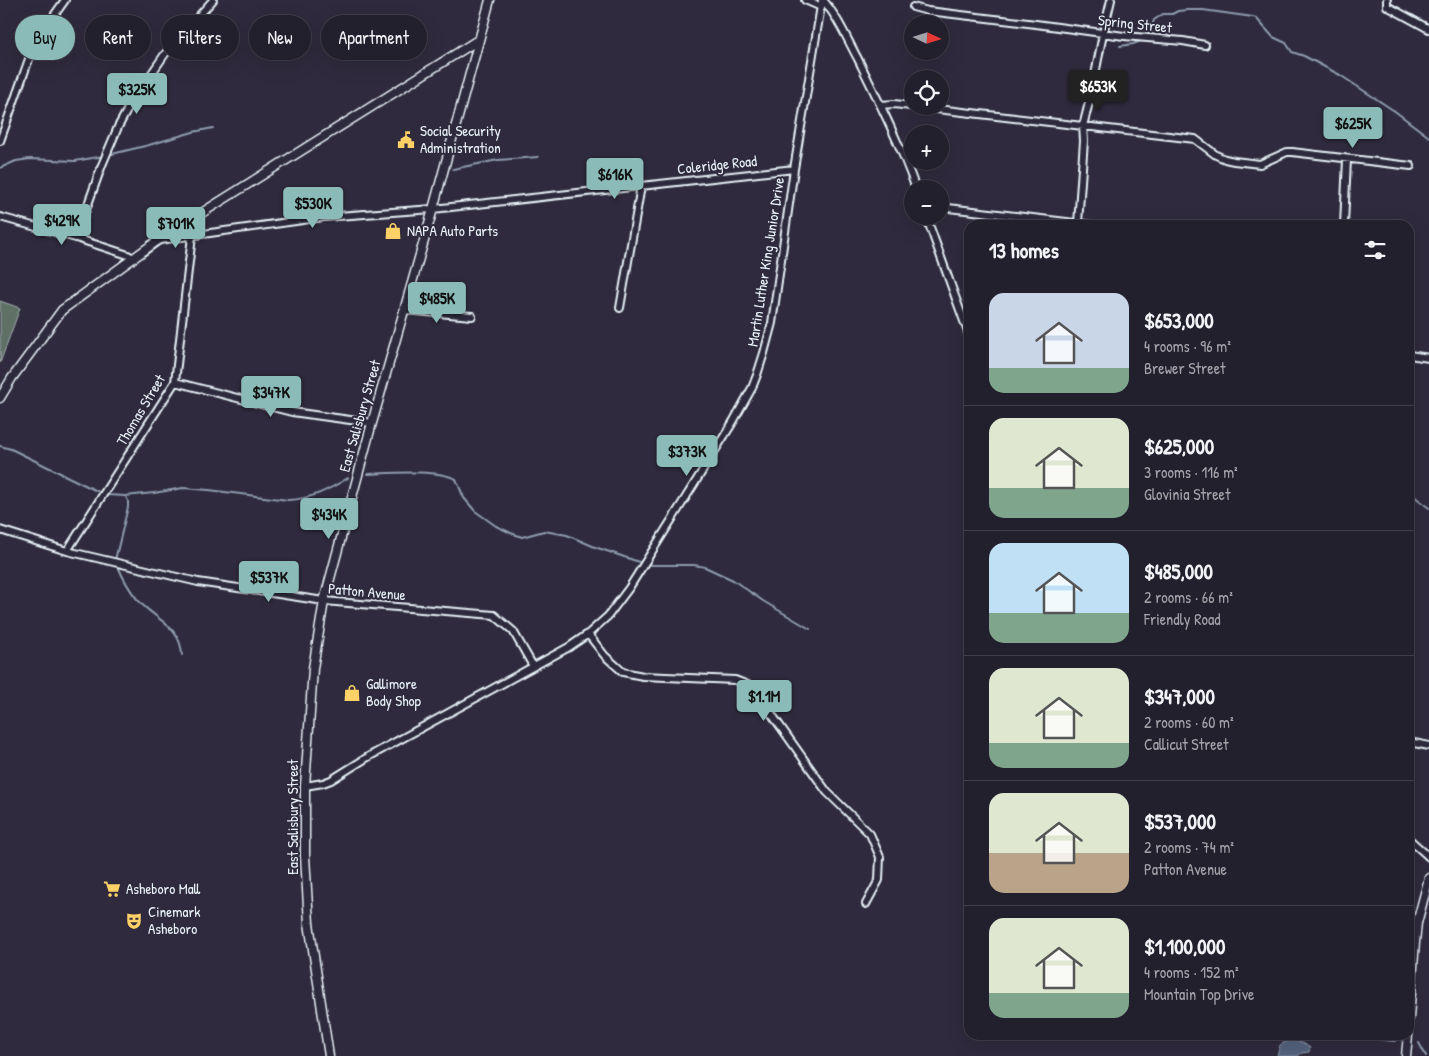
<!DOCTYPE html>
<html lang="en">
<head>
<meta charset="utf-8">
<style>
  body { margin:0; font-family:"Patrick Hand",sans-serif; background:#2b2836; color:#f1f3f6; height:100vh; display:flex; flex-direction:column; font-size:19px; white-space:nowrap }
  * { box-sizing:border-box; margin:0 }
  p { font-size:16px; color:#a3a3aa }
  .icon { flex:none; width:28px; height:28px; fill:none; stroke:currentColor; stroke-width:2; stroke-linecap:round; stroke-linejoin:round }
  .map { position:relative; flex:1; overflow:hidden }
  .side { position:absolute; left:964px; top:220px; width:450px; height:820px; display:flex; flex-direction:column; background:#23202e; border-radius:15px; box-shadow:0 5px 20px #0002,0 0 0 1px #403e4a }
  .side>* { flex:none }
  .top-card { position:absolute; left:15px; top:15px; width:475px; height:45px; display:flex; gap:10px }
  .needle { width:32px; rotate:94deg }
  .buttons { position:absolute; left:904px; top:15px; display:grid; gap:10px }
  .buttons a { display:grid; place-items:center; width:45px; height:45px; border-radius:50%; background:#23202e; box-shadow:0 5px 20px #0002,0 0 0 1px #403e4a; font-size:25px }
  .price { position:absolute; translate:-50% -42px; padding:0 11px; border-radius:5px; background:#8bbbb9; color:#111; font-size:16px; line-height:32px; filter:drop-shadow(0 1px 2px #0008) }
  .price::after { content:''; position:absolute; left:50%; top:30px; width:15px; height:11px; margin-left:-8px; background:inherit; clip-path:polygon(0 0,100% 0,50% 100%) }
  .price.on { background:#222; color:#fff }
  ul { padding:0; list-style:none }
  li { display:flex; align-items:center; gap:15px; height:125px; padding:0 25px }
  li+li { border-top:1px solid #403e4a }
  li span { display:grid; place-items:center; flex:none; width:140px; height:100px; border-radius:15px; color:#555 }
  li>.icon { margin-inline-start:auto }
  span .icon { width:60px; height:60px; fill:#fffc; stroke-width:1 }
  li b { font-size:21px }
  h2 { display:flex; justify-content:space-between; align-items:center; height:60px; padding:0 25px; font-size:21px }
  .chip { padding:0 18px; border-radius:22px; background:#23202e; box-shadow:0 5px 20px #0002,0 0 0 1px #403e4a; font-size:18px; line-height:45px }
  .chip.on { background:#8bbbb9; color:#111 }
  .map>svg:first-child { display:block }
  .green { fill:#5e6f66; stroke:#a3b0af }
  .water { fill:#53627c; stroke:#8f9bae }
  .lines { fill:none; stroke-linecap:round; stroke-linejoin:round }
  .stream { stroke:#8f9bae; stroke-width:2 }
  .minor-casing { stroke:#e8f1f8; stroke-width:10 }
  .major-casing { stroke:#e8f1f8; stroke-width:11 }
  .minor { stroke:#2f2a3d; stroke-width:6 }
  .major { stroke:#2f2a3d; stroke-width:8 }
  .labels { text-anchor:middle; stroke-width:4; stroke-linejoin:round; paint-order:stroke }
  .street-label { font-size:15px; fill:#e8f1f8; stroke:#2f2a3d }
  .poi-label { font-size:15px; fill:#e8f1f8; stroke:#2f2a3d; text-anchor:start }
</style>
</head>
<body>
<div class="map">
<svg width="1429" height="1056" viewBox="0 0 1429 1056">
  <rect width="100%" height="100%" fill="#2f2a3d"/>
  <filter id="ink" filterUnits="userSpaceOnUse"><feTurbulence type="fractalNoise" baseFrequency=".02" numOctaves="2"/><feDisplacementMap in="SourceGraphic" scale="10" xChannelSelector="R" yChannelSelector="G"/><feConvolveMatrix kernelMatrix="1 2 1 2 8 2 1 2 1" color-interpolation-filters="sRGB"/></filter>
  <g filter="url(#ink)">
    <!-- green -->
    <path class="green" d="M0,301L20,308L0,363Z"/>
    <!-- water -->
    <path class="water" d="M1289,1040C1296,1041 1304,1042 1310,1048L1309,1052L1302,1053L1298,1056H1277L1280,1045Z"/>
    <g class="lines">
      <!-- stream -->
      <path class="stream" d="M1148,37L1154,20L1163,14H1172L1178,11L1187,10H1203L1253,17L1256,18L1273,37L1286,43L1292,52L1304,56L1340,75L1396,112L1429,137
        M1120,46L1133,44L1144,40
        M108,155L149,145L193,132L213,128
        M0,168L16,161L30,159L75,161L104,156
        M453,169L498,160L538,157
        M0,446L11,449L99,492
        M367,474C391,473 436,469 456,479L464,498L475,511L496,526L511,533L522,537L544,531L567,535L595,547L639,562
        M1409,492L1429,508
        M107,495L125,496L154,493L183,488L209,490L288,500C312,499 328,490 348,478
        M115,560L128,507V501L126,497
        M117,564C122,576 128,588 137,599C153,619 181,625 182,655
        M650,565H694L705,567L733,580L763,601L810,629
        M1360,1035L1367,1038L1395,1041
        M1419,1043L1426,1056"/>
      <!-- minor casing -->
      <g class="minor-casing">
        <path id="minor" d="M805,0L821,7
          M823,0C838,17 847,39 858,59C879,102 900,144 916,189
          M1387,0V6L1429,29
          M913,7L928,11L1036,24L1124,36L1183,41L1205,45
          M881,105L894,104L1195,139L1216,155L1225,159L1234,161L1260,164L1287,152H1292L1411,166
          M0,141L29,59L48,24L65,0
          M940,207L1092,225
          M926,216L969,335
          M0,217L76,238L128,255L133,258
          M1078,223L1084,141L1083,126L1091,95L1103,34L1111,0
          M1344,225L1347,159
          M76,238L102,165L118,127L130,105L165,54L213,0
          M160,240L324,217L433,209L794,169
          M620,308L641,186
          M404,310L472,316
          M1409,355L1429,358
          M175,382L292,412L372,423
          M0,530L67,551L198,582L324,601L494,615L513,631L533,666
          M67,551L175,382L192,236
          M588,634L605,656L623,672L643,676L735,680L750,686L763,702L827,792L870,834L880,857L879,880L866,904
          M1409,742L1429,746
          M305,786L323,783L331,780L368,757L569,647L588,634L608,616L629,588L733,422L752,388L757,375L764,353L772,323L794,169L822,0
          M1409,839L1429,857"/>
      </g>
      <!-- major casing -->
      <g class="major-casing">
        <path id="major" d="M0,398L12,378L62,310L157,241L478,40
          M1409,1018L1415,942L1417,923L1429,878
          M329,1056L309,923L305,856V786L313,668L324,601L372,423L433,209L490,0
          M1406,1056L1408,1035"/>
      </g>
      <!-- minor -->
      <use href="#minor" class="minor"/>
      <!-- major -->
      <use href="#major" class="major"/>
    </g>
  </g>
  <!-- icons -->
  <defs>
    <g id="civic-bare" transform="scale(1.35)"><path d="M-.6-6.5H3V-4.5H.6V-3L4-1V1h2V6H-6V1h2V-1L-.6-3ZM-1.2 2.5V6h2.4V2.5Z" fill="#ffd166" stroke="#2f2a3d" stroke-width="2.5" paint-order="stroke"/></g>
    <g id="shop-bare" transform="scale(1.35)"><path d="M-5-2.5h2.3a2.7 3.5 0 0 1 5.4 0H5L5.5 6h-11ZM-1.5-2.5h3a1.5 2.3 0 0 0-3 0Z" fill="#ffd166" stroke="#2f2a3d" stroke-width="2.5" paint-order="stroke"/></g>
    <g id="supermarket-bare" transform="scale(1.35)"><path d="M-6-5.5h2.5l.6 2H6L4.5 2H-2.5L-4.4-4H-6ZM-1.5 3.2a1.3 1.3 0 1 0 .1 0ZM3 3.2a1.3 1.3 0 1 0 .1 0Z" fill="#ffd166" stroke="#2f2a3d" stroke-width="2.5" paint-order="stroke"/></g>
    <g id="theatre-bare" transform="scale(1.35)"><path d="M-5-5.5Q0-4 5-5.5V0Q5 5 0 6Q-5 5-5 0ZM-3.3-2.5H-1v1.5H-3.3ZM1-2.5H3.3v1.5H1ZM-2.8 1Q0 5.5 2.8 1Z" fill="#ffd166" stroke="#2f2a3d" stroke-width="2.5" paint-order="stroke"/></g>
  </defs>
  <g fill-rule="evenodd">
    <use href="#civic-bare" x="406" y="140"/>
    <use href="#shop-bare" x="393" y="231"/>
    <use href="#shop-bare" x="352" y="693"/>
    <use href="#supermarket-bare" x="112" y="889"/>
    <use href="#theatre-bare" x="134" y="921"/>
  </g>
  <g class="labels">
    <!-- street labels -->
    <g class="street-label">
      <text transform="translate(1135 24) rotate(6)" y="5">Spring Street</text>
      <text transform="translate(717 165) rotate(-6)" y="5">Coleridge Road</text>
      <text transform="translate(766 262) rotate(-81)" y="5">Martin Luther King Junior Drive</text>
      <text transform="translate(141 410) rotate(-59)" y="5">Thomas Street</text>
      <text transform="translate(360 416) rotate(-74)" y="5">East Salisbury Street</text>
      <text transform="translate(367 592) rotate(5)" y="5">Patton Avenue</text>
      <text transform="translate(293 817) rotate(-90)" y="5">East Salisbury Street</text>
    </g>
    <!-- poi labels -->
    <g class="poi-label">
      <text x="420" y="136">Social Security<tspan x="420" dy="17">Administration</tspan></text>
      <text x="407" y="236">NAPA Auto Parts</text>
      <text x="366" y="689">Gallimore<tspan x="366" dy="17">Body Shop</tspan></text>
      <text x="126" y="894">Asheboro Mall</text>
      <text x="148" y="917">Cinemark<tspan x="148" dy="17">Asheboro</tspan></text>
    </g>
  </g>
</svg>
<div class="buttons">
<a><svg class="needle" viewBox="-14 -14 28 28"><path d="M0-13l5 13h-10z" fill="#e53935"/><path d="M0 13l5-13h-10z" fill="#a3a3aa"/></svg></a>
<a><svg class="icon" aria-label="locate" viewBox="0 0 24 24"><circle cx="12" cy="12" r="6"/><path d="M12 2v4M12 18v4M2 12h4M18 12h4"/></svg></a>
<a>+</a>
<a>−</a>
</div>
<b class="price on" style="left:1098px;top:112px">$653K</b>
<b class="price" style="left:137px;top:115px">$325K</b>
<b class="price" style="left:1353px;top:149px">$625K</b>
<b class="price" style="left:615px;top:200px">$616K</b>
<b class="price" style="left:313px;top:229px">$530K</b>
<b class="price" style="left:62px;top:246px">$429K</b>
<b class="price" style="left:176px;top:249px">$701K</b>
<b class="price" style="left:437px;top:324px">$485K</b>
<b class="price" style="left:271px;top:418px">$347K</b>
<b class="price" style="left:687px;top:477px">$373K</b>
<b class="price" style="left:329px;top:540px">$434K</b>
<b class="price" style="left:269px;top:603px">$537K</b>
<b class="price" style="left:764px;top:722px">$1.1M</b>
<div class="top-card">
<a class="chip on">Buy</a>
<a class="chip">Rent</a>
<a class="chip">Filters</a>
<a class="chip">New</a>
<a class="chip">Apartment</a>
</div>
<section class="side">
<h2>13 homes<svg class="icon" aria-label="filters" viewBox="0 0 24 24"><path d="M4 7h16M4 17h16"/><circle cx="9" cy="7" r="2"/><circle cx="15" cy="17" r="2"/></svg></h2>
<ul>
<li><span style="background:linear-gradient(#c9d6e8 75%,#7fa58c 0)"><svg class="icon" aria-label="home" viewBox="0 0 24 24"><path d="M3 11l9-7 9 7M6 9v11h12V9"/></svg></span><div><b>$653,000</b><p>4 rooms · 96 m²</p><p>Brewer Street</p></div></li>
<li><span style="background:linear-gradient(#dfe7d0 70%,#7fa58c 0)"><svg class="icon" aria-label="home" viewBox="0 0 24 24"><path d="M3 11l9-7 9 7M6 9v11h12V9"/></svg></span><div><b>$625,000</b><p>3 rooms · 116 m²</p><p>Glovinia Street</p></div></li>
<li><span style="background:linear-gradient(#bfe0f5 70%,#7fa58c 0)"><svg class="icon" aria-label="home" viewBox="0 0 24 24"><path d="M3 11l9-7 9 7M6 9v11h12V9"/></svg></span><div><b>$485,000</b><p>2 rooms · 66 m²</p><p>Friendly Road</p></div></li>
<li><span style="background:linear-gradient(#dfe7d0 75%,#7fa58c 0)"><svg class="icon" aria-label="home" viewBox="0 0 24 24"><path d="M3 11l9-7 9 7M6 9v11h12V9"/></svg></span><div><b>$347,000</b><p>2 rooms · 60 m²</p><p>Callicut Street</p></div></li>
<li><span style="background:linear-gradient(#dfe7d0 60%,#b9a48a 0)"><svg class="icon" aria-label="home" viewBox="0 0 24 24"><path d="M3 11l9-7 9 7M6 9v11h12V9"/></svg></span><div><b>$537,000</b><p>2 rooms · 74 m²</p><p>Patton Avenue</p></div></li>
<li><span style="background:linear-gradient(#dfe7d0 75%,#7fa58c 0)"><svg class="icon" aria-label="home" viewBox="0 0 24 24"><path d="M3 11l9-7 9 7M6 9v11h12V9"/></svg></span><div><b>$1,100,000</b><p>4 rooms · 152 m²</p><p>Mountain Top Drive</p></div></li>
</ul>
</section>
</div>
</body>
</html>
